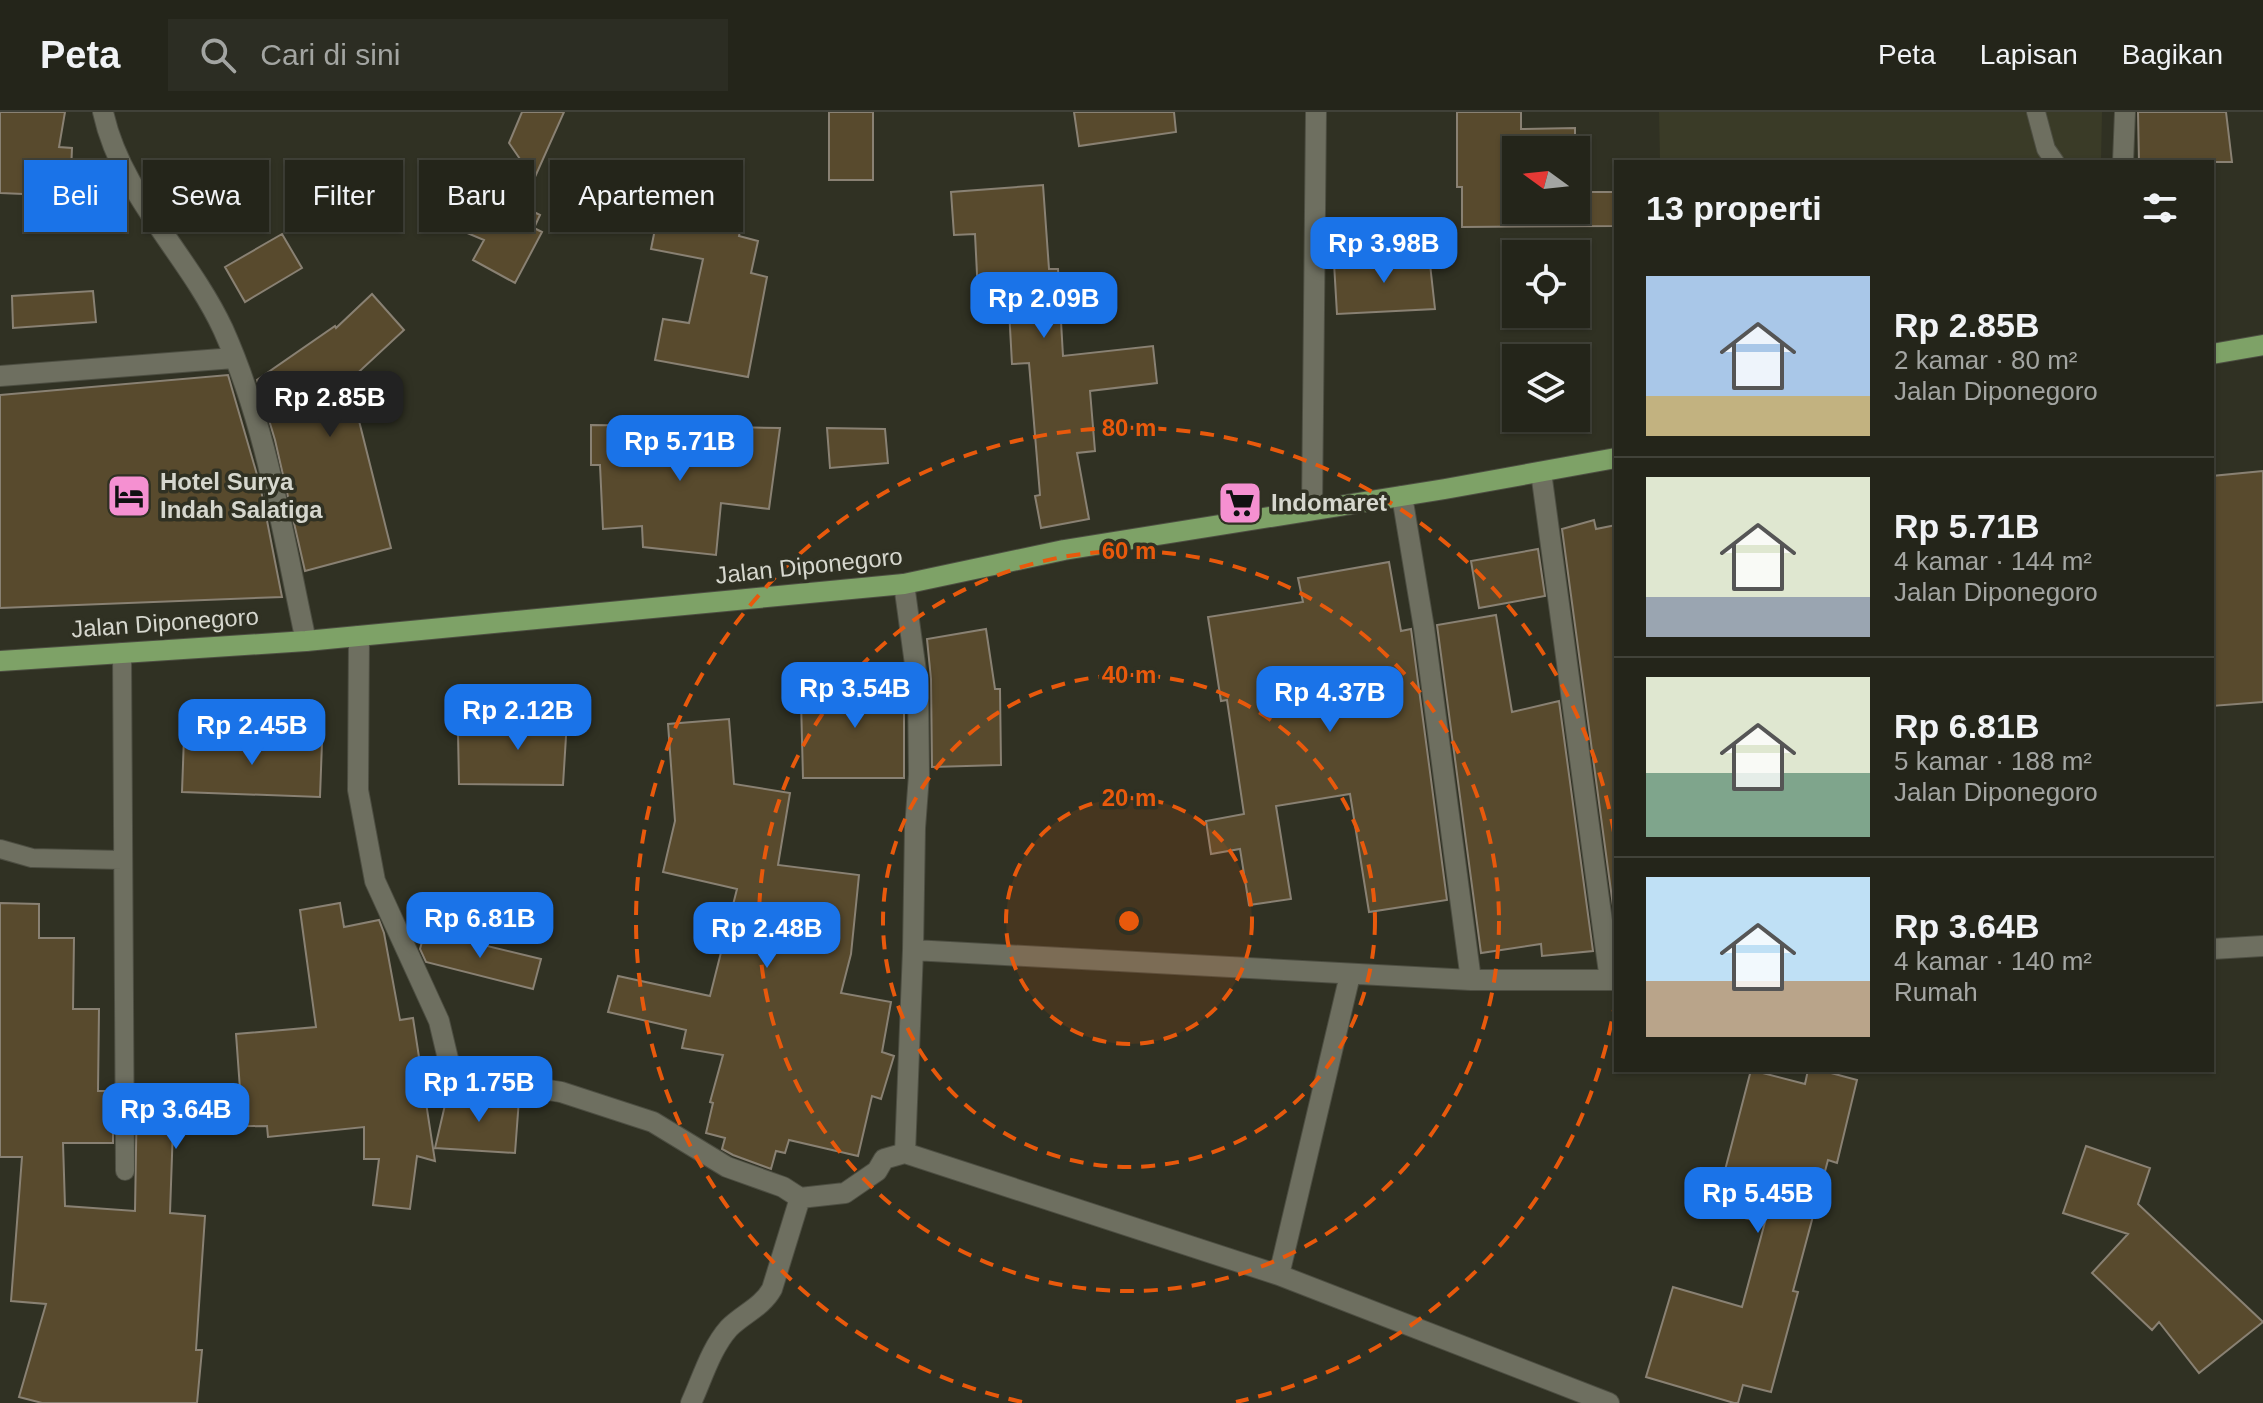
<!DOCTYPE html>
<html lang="id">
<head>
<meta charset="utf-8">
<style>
  body { margin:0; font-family:Arial,sans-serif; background:#2c2d23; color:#f1f3f6; height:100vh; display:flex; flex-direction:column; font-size:30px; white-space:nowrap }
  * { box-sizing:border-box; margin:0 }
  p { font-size:26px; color:#a3a5a2 }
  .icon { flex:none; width:44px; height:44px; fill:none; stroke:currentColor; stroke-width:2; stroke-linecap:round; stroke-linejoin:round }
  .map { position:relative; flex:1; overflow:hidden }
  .drawer { position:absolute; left:1614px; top:48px; width:600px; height:912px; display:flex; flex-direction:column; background:#24251a; border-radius:0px; box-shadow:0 2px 6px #0004,0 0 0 2px #414239 }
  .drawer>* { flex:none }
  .banner { position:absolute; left:24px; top:48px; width:760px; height:72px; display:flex; gap:16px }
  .needle { width:52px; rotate:285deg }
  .fabs { position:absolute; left:1502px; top:24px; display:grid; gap:16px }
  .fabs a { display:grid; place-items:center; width:88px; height:88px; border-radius:0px; background:#24251a; box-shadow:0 2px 6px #0004,0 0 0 2px #414239; font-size:40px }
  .price { position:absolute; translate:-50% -68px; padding:0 18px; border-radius:16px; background:#1a73e8; color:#fff; font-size:26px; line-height:52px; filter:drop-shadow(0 2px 4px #0008) }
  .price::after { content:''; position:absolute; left:50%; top:48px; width:24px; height:18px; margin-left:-12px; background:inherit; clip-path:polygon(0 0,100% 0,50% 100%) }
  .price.on { background:#222; color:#fff }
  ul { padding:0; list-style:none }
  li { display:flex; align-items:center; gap:24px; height:200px; padding:0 32px }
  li+li { border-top:2px solid #414239 }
  li span { display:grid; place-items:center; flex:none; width:224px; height:160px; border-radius:0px; color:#555 }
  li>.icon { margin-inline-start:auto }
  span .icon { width:96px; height:96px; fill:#fffc; stroke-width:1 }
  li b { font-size:34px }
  h2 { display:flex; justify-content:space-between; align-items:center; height:96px; padding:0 32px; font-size:34px }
  .chip { padding:0 28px; border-radius:0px; background:#24251a; box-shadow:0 2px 6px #0004,0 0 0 2px #414239; font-size:28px; line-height:72px }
  .chip.on { background:#1a73e8; color:#fff }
  header { display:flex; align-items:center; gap:48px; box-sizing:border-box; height:112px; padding:0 40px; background:#24251a; border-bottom:2px solid #414239 }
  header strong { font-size:38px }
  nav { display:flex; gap:44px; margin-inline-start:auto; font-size:28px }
  .search { width:560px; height:72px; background:#2c2d23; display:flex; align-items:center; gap:20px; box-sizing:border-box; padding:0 28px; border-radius:0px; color:#a3a5a2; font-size:30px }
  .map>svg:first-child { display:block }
  .built { fill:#3a3b27 }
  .building { fill:#584a2d; stroke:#898173; stroke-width:2 }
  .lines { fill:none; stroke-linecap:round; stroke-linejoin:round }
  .service-casing { stroke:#4d4e42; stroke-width:20 }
  .minor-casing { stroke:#4d4e42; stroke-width:22 }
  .primary-casing { stroke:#4d4e42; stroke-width:22 }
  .service { stroke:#6e6f60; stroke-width:18 }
  .minor { stroke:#6e6f60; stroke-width:20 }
  .primary { stroke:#7ea267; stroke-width:20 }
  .ring { fill:none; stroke:#e8590c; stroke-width:4; stroke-dasharray:14 10 }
  .labels { text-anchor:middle; stroke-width:7; stroke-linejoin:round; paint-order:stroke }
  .poi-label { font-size:24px; font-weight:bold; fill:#d6d7ce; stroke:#303123; text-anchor:start }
  .street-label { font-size:24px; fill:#d6d7ce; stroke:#303123 }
  .centre { fill:#e8590c; stroke:#303123; stroke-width:4 }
  .ring-label { font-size:24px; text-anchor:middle; font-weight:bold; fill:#e8590c; stroke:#303123; stroke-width:7; stroke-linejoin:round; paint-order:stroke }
</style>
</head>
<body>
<header>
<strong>Peta</strong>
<div class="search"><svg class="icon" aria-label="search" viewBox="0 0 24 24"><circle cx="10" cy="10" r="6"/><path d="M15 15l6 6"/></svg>Cari di sini</div>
<nav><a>Peta</a><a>Lapisan</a><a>Bagikan</a></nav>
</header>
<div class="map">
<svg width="2263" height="1291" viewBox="0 0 2263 1291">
  <rect width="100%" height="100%" fill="#303123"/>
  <!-- built -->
  <path class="built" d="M1659,0H2102L2101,50H1660Z"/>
  <!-- building -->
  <path class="building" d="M0,0H65L59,35L72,36L70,84L0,81Z
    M522,0H564L522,94L540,103L534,116L542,120L515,171L473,148L484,128L448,113L520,47L509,31Z
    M829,0H873V68H829Z
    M1074,0H1174L1176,20L1079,34Z
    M1457,0H1521V17L1575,16V38H1516V98H1576V80H1614V114L1462,115V75H1457Z
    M2138,0H2226L2232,50H2139Z
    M1043,73L1049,157H1058L1063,244L1153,234L1157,271L1090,279L1095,339L1077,341L1089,407L1041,416L1035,384L1040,383L1029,251L1012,252L1008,179L978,182L975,122L954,123L951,80Z
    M660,92L742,110L739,124L758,129L751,161L767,165L748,265L655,248L663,207L689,211L703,147L651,137Z
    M282,122L302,156L245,190L225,155Z
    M1429,143L1435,197L1337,202L1334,151Z
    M93,179L96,210L13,216L12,184Z
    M372,182L404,218L349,269L391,436L305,459L275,328L257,268L335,214L336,216Z
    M228,263L260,373L282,485L0,496V283Z
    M591,313L661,314V333L729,340L731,315L780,316L769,397L721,391L716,443L643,435L642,414L603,417L600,353H591Z
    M827,316L885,317L888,351L830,356Z
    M2263,359V590L2212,594V364Z
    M1594,408L1596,417L1616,413V816L1562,417Z
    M1538,437L1545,484L1479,496L1471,449Z
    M1389,450L1401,519L1411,517L1447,788L1369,800L1350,682L1276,694L1291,787L1249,793L1240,737L1211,742L1206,709L1244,702L1227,588L1221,589L1208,505L1303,490L1298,466Z
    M1496,503L1512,600L1559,589L1593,839L1542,844L1541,832L1481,841L1437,513Z
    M986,517L995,577H1000L1001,653L932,655L931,567L927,527Z
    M849,566L904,567V666H803L801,589H816L815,572L849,571Z
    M533,591L568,592L563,673L459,672L458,621L532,620Z
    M729,607L734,672L790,681L778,753L859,763L851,842L841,881L891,890L882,940L894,944L881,987L872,984L858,1044L789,1028L785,1041L776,1039L771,1057L733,1043L722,1037L725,1026L706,1021L713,991L710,990L723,943L682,936L686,918L608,900L618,864L710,884L737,777L663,760L675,709L668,612Z
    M184,625L322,630L320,685L182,680Z
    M0,791L39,792V826H74L73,897H99L98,979H113V1031H63L65,1094L135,1099L137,978L240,977L236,922L316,915L300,798L340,791L344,815L379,808L384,821L400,908L413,906L435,1049L417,1044L410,1097L373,1093L379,1047H364V1015L268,1025L267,1014L173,1015L170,1101L205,1104L196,1238H202L197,1291H42L19,1285L46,1192L11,1189L22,1045H0Z
    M425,819L541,847L533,877L426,850L420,837Z
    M1751,958L1805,972L1808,958H1820L1857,968L1837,1051L1828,1048L1793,1179L1798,1180L1771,1280L1743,1273L1738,1291H1734L1646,1265L1673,1175L1742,1195L1765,1110L1698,1097L1706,1058L1724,1062Z
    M448,980L478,987L502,984L519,987L515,1041L435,1036Z
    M2086,1034L2150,1056L2138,1092L2263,1210L2199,1261L2159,1210L2152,1218L2092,1161L2128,1122L2063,1101Z"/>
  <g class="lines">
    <!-- service casing -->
    <g class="service-casing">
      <path id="service" d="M2036,0L2046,37L2055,50
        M122,540L125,1059
        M0,737L32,746L122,748"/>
    </g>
    <!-- minor casing -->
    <g class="minor-casing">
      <path id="minor" d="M103,0C121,83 188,142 223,217C267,315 283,424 306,529
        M2123,50L2125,0
        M0,264L234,246
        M1541,360L1610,868
        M1402,384L1424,516L1471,868
        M1312,398L1316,0
        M359,524L358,678L375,769L439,909L449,951L459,969L480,974L502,971L561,980L653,1010L727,1055L783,1075L800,1086
        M2212,837L2263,834
        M913,838L1471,868H1616
        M905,1041L1279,1163L1350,863
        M1279,1163L1609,1291
        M691,1291C702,1267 711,1236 729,1216C743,1202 762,1195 772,1177L800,1086L845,1081L877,1059L884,1047L905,1041L913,838L915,716L919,663L918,574L904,472"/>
    </g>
    <!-- primary casing -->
    <g class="primary-casing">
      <path id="primary" d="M2212,242L2263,233
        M0,549L306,529L904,472L1064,438L1445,377L1616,346"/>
    </g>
    <!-- service -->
    <use href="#service" class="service"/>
    <!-- minor -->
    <use href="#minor" class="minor"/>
    <!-- primary -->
    <use href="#primary" class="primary"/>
  </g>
  <!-- distance rings -->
  <circle cx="1129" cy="809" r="123" fill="#e8590c" fill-opacity=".12"/>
  <g class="ring">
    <circle cx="1129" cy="809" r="123"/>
    <circle cx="1129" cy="809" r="246"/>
    <circle cx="1129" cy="809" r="370"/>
    <path d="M1616 886A493 493 0 0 1 1236 1290M1022 1290A493 493 0 1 1 1616 732"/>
  </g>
  <!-- icons -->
  <defs>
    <g id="hotel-square" transform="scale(2.3)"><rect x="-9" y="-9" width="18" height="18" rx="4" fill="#f590d1" stroke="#303123"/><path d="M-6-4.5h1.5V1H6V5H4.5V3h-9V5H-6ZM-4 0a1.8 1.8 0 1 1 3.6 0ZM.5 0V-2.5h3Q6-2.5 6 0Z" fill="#111"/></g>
    <g id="supermarket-square" transform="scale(2.3)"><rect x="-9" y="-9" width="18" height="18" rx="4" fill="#f590d1" stroke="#303123"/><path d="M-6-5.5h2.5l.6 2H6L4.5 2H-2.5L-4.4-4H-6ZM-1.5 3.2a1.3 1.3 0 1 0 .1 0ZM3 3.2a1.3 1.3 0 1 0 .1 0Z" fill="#111"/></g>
  </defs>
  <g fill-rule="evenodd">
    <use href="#hotel-square" x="129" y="384"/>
    <use href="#supermarket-square" x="1240" y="391"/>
  </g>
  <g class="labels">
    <!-- poi labels -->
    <g class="poi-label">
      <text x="160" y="378">Hotel Surya<tspan x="160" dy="28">Indah Salatiga</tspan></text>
      <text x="1271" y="399">Indomaret</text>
    </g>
    <!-- street labels -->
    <g class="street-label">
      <text transform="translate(809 454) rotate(-6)" y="8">Jalan Diponegoro</text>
      <text transform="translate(165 511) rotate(-4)" y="8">Jalan Diponegoro</text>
    </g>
  </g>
  <circle cx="1129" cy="809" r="12" class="centre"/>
  <g class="ring-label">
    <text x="1129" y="324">80 m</text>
    <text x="1129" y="447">60 m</text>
    <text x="1129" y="571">40 m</text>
    <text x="1129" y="694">20 m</text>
  </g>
</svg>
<div class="fabs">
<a><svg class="needle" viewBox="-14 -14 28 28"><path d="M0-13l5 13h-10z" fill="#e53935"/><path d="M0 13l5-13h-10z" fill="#a3a5a2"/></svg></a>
<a><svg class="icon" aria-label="locate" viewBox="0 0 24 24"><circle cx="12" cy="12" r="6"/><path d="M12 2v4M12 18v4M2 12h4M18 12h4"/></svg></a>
<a><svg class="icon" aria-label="layers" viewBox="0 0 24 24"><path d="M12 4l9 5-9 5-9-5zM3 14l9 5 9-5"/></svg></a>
</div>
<b class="price" style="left:1384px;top:173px">Rp 3.98B</b>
<b class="price" style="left:1044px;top:228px">Rp 2.09B</b>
<b class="price on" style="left:330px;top:327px">Rp 2.85B</b>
<b class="price" style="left:680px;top:371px">Rp 5.71B</b>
<b class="price" style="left:855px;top:618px">Rp 3.54B</b>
<b class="price" style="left:1330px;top:622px">Rp 4.37B</b>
<b class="price" style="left:518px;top:640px">Rp 2.12B</b>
<b class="price" style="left:252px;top:655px">Rp 2.45B</b>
<b class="price" style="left:480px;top:848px">Rp 6.81B</b>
<b class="price" style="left:767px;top:858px">Rp 2.48B</b>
<b class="price" style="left:479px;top:1012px">Rp 1.75B</b>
<b class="price" style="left:176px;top:1039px">Rp 3.64B</b>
<b class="price" style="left:1758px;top:1123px">Rp 5.45B</b>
<div class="banner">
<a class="chip on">Beli</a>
<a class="chip">Sewa</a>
<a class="chip">Filter</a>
<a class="chip">Baru</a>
<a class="chip">Apartemen</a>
</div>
<section class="drawer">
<h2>13 properti<svg class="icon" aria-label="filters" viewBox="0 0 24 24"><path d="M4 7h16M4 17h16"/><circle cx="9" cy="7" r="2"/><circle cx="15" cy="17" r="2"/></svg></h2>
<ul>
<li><span style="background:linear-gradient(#a9c7e8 75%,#c2b280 0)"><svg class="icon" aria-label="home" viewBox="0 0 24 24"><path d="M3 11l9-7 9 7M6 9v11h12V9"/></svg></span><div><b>Rp 2.85B</b><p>2 kamar · 80 m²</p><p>Jalan Diponegoro</p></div></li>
<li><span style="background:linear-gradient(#dfe7d0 75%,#9aa5b1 0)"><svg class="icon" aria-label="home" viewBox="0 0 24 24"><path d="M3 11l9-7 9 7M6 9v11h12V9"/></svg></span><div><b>Rp 5.71B</b><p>4 kamar · 144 m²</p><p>Jalan Diponegoro</p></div></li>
<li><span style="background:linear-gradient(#dfe7d0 60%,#7fa58c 0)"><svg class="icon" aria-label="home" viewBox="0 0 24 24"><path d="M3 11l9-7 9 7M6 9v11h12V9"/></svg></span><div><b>Rp 6.81B</b><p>5 kamar · 188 m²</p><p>Jalan Diponegoro</p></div></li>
<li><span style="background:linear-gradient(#bfe0f5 65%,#b9a48a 0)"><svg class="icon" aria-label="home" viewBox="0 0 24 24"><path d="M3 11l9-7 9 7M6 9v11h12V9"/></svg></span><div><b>Rp 3.64B</b><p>4 kamar · 140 m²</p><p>Rumah</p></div></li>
</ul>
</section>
</div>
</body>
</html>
